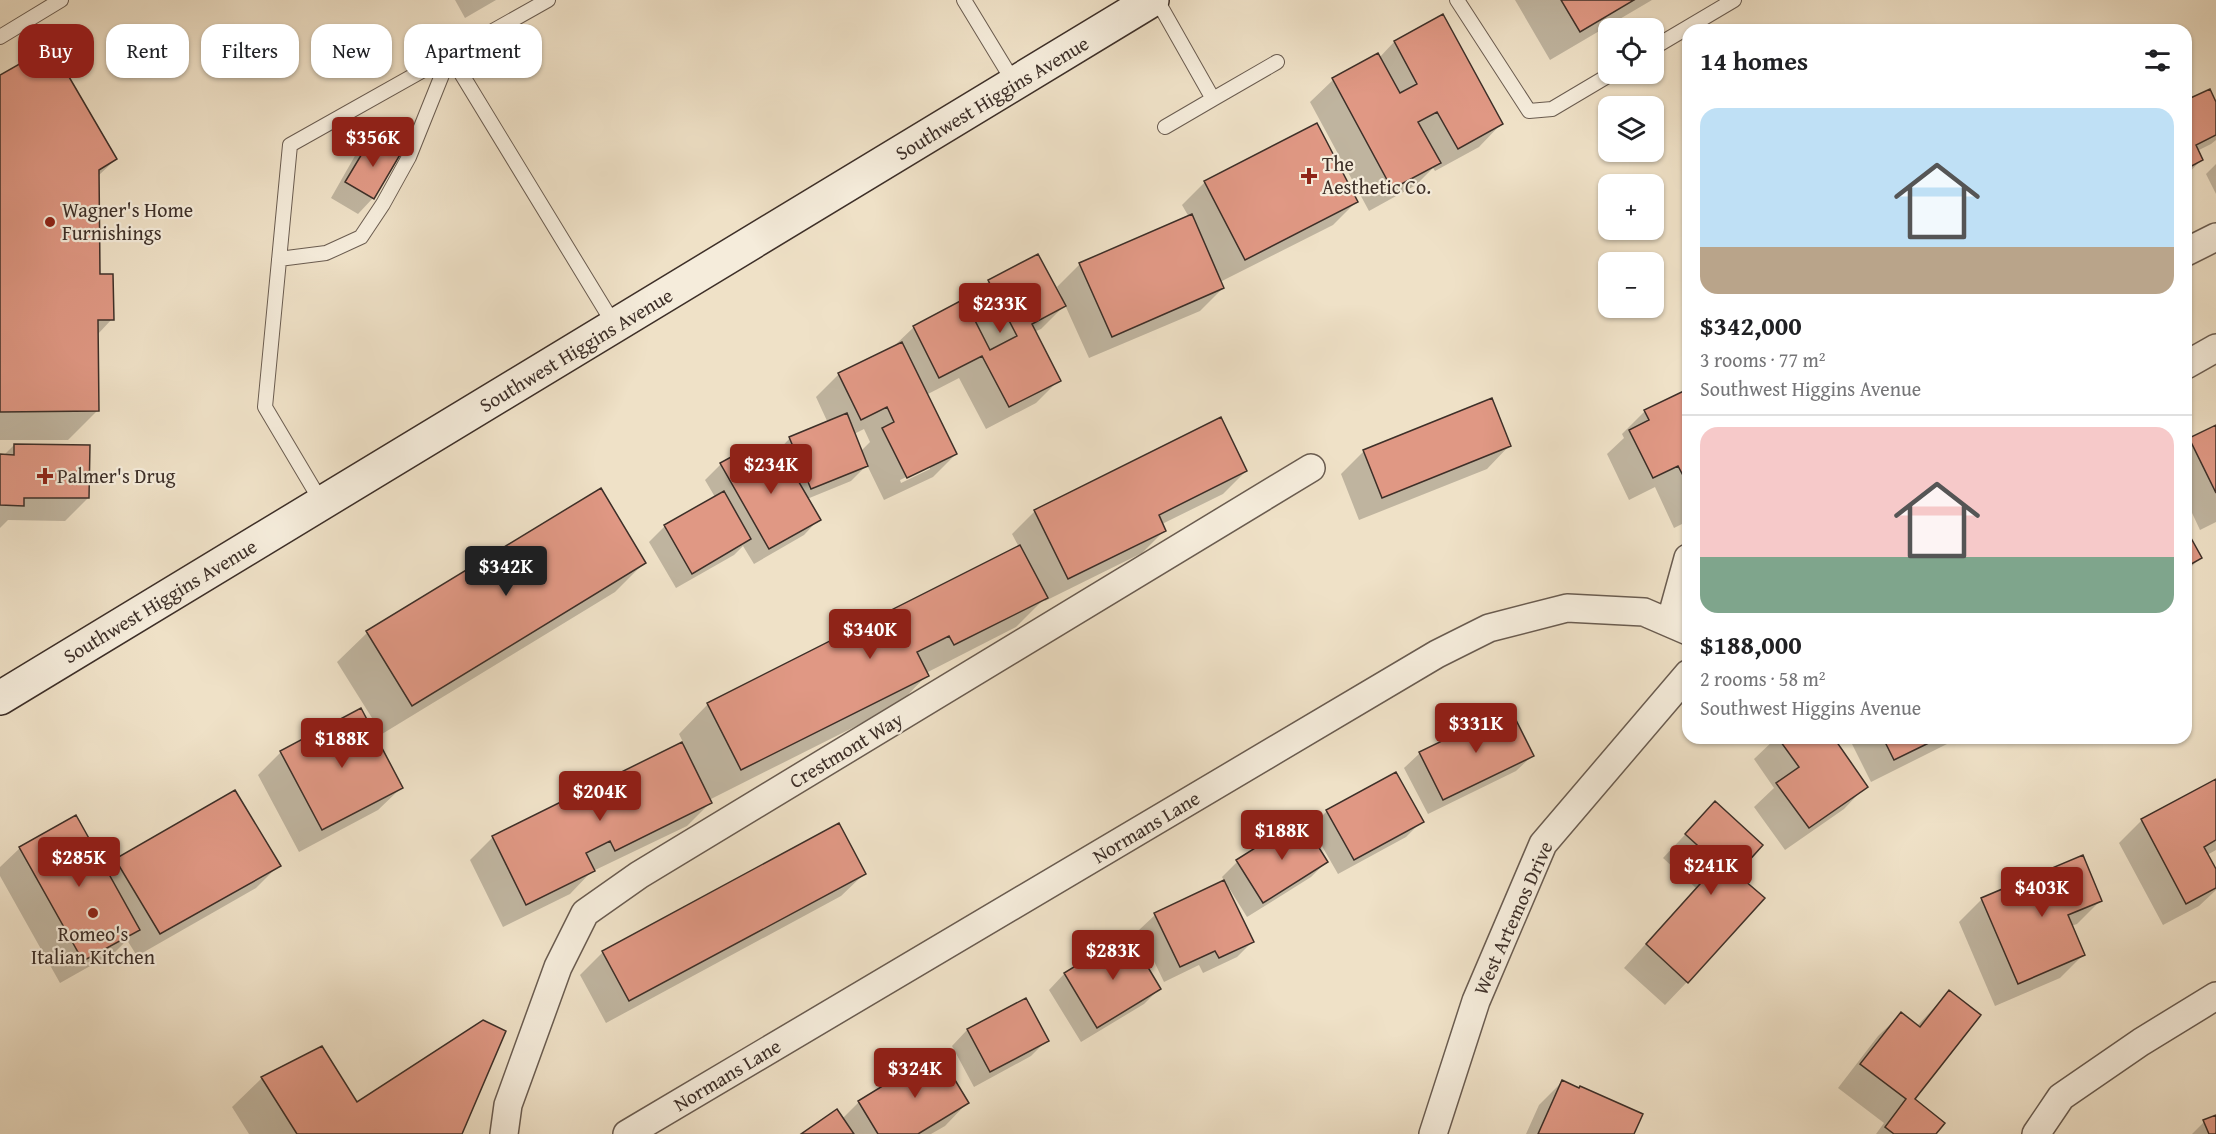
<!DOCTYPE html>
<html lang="en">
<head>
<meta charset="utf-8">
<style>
  body { margin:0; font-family:"Gentium Book Plus",serif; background:#f6f6f6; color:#202124; height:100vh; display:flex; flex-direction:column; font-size:22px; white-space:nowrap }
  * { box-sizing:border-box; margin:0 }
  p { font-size:20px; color:#757577 }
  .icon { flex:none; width:33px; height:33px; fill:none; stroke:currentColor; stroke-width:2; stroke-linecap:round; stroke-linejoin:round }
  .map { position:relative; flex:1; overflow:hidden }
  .drawer { position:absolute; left:1682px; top:24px; width:510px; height:720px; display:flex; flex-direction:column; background:#fff; border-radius:18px; box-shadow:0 2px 4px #0004 }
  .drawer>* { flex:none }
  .top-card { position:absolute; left:18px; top:24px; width:570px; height:54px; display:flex; gap:12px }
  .tools { position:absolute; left:1598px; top:18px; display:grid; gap:12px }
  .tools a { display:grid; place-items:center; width:66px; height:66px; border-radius:12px; background:#fff; box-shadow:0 2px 4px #0004; font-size:30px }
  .price { position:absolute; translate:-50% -51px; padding:0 14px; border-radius:6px; background:#8f2418; color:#fff; font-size:20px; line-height:39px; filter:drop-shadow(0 2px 3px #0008) }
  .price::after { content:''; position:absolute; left:50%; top:36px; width:18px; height:14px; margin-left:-9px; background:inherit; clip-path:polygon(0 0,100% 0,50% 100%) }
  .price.on { background:#222; color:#fff }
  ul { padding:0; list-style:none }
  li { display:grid; align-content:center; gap:12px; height:318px; padding:0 18px }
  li+li { border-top:2px solid #e0e0e0 }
  li span { display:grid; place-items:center; height:186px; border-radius:18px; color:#555 }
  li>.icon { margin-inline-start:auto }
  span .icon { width:108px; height:108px; fill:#fffc; stroke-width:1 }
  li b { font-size:26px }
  h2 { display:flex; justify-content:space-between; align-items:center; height:72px; padding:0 18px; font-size:26px }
  .pill { padding:0 21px; border-radius:18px; background:#fff; box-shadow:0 2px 4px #0004; font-size:21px; line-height:54px }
  .pill.on { background:#8f2418; color:#fff }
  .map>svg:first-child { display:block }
  .shadow { fill:#0003; fill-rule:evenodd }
  .building { fill:#e09884; stroke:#3d2f28; stroke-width:1.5 }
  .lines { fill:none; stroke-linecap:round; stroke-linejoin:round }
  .service-casing { stroke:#6a5c50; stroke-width:16 }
  .minor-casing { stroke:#6a5c50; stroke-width:30 }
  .secondary-casing { stroke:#3d2f28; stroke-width:36 }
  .service { stroke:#f5ecdb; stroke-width:14 }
  .minor { stroke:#f5ecdb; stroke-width:27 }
  .secondary { stroke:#f5ecdb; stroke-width:33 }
  .poi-dot { fill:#8f2418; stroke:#f5ecdb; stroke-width:2 }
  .labels { text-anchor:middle; stroke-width:4.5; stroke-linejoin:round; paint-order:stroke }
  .street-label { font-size:20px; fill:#3d2f28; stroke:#f5ecdb }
  .poi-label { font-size:20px; fill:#3d2f28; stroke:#f5ecdb; text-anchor:start }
</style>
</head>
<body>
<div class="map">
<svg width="2216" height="1134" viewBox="0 0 2216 1134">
  <rect width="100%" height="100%" fill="#efe1c7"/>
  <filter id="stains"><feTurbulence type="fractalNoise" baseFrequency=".00333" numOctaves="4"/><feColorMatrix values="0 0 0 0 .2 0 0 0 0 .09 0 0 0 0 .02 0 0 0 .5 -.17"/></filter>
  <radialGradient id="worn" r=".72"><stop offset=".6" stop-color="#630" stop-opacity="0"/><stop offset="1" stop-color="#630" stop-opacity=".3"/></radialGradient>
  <!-- shadow -->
  <path class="shadow" d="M455,0H496L465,18Z
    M1515,0H1652L1550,60Z
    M1442,16L1501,124L1479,147L1435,171L1433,168L1416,185L1369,211L1310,102L1333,80L1377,55L1379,58L1394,42Z
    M0,77L116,159L98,176L99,276L112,319L97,335L98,410L68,440H0Z
    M2209,91L2216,106V140L2211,144L2197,151L2201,160L2186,176V102Z
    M372,138L373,198L358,214L331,198L356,154Z
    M2216,164V194L2206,174Z
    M1205,182L1356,202L1333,225L1220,282L1223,288L1200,311L1089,358L1065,305L1041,329L1034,332L1059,380L1036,403L986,429L959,378L926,395L956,454L933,477L884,500L867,465L851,481L807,499L819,519L804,535L754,564L743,546L734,555L676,588L649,542L665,526L715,497L705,480L720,465L752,447L763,466L776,458L775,454L790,438L828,423L816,397L839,374L892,348L914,327L966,305L989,281L1062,297L1057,287L1080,264L1189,217L1182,205ZM864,429L870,442L861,451L854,434ZM930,466V469L901,483L900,480Z
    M1688,391V521L1674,528L1655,487L1629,500L1607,454L1624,438L1622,434L1645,411Z
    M2216,427V522L2200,530L2186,500V444L2190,440Z
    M14,445L88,498L65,521L8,520L0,528V456H3Z
    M1509,446L1487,469L1359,520L1341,474L1364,451Z
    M1246,471L1223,494L1162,524L1165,530L1142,553L1045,601L1044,599L1016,627L926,673L927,675L898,705L709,800L710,803L687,826L591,872L570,894L503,927L470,860L493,837L684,744L679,734L708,704L1019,547L1012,534L1035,511Z
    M600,490L644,563L615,592L382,734L337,662L367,633Z
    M2186,532L2200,558L2186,572Z
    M1776,738H1832L1866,786L1844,809L1785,850L1754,807L1774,788L1754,759Z
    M1849,738H1955L1951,742L1871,782Z
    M281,752L401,788L378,810L299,852L258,775Z
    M1420,753L1532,756L1516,771L1428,814L1404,768Z
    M2216,781V850L2207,855L2216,872V890L2199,906L2163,925L2119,843L2142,820Z
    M1715,803L1735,874L1687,982L1665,1005L1624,968L1696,888L1663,858Z
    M1327,811L1422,821L1406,837L1338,874L1311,827Z
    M20,848L106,871L116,861L279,865L256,888L137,956L127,940L115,952L60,983L0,876V867Z
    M1237,862H1326L1311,877L1247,917L1229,888L1227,889L1252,942L1237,957L1203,973L1199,965L1164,982L1139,930L1155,915L1225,882L1222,877Z
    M864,874L841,896L606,1023L580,975L603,952Z
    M1982,899L2100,901L2077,924L2071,926L2083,955L2060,978L1995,1006L1959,922Z
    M1128,936L1159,989L1144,1004L1081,1042L1049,990L1064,974Z
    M1949,992L1913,1100L1934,1134H1876L1884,1123L1838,1088L1878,1036L1901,1014L1917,1026Z
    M1025,1000L1047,1040L1031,1056L974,1087L952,1046L967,1030Z
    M322,1048L357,1104L460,1134H249L232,1107L262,1078Z
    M1562,1082L1632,1134H1526L1539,1105Z
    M859,1102L967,1103L945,1126L931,1134H804L842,1119Z
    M2216,1117V1134H2192L2204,1122Z"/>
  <!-- building -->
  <path class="building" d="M1561,0H1634L1580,32Z
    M1443,14L1503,124L1458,149L1437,112L1418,122L1441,163L1392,189L1332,78L1378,53L1400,93L1417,84L1394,41Z
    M51,46L117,159L99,170L100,274H113L114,320H98L99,411L0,412V75Z
    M2210,89L2216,102V135L2196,145L2203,160L2186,169V100Z
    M1317,123L1358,202L1245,260L1204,181Z
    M372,137L401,153L374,199L345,182Z
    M1192,214L1224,288L1112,337L1079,263Z
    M1038,254L1066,306L1032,324L1061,381L1009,407L982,356L939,378L913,326L964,299L990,350L1017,336L988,280Z
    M902,342L957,454L907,478L882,428L894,422L887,407L861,420L838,373Z
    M1688,389V485L1678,466L1653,478L1629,430L1649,420L1644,410Z
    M1492,398L1511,446L1382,498L1363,450Z
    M847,413L868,466L811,489L789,437Z
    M1221,417L1247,471L1159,515L1166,531L1068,579L1034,510Z
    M2216,425V493L2189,438Z
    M14,444L90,445L89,498H24V506L0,505V454L14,455Z
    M753,445L764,464L782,453L821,520L769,549L720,463Z
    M601,488L646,563L412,706L366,631Z
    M724,491L751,539L692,574L664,525Z
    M2186,529L2202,558L2186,567Z
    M1020,545L1048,598L954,645L949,636L917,652L929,676L741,770L707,703Z
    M361,708L403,788L322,830L280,751Z
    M1510,708L1534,756L1443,800L1419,752Z
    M1778,738H1834L1868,787L1809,828L1776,783L1799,767Z
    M1883,738H1939L1894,760Z
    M682,742L712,803L615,851L610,841L586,853L595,871L526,905L492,836Z
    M1396,772L1424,822L1354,860L1326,810Z
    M2216,779V840L2204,847L2216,869V888L2186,904L2141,819Z
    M235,790L281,866L160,934L115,859Z
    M1715,801L1763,845L1737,874L1765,898L1688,983L1646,944L1718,864L1685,834Z
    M76,815L140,930L83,961L19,847Z
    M1301,819L1328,862L1263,903L1236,860Z
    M839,823L866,874L629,1001L602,951Z
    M2083,855L2102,901L2068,915L2085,955L2018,984L1981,898Z
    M1224,880L1254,942L1219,958L1215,951L1180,967L1154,913Z
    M1128,934L1161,989L1097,1028L1064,973Z
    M1949,990L1981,1015L1915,1099L1945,1123L1936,1134H1894L1885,1127L1906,1099L1860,1064L1901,1012L1920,1027Z
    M1026,998L1049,1041L990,1072L967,1029Z
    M483,1020L506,1031L462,1134H297L261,1077L322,1046L357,1102Z
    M938,1052L969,1103L918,1134H878L858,1101Z
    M1562,1080L1579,1088L1580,1086L1643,1114L1634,1134H1538Z
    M837,1109L854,1134H801Z
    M2216,1115V1134H2209L2203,1120Z"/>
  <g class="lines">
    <!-- service casing -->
    <g class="service-casing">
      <path id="service" d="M964,0L1015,84
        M1157,0L1213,99L1165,127
        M1457,0L1529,111L1552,109L1611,74
        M0,37L61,0
        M1653,48L1734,0
        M450,55L615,326
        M1213,99L1277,62
        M279,259L326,253L361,237L383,204L409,157L450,55
        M322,503L265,407L290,145L548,0"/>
    </g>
    <!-- minor casing -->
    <g class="minor-casing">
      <path id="minor" d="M2186,252L2216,237
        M2186,365L2216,348
        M1670,623L1688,558
        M504,1134L508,1105L558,967L585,913L639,875L1311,468
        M627,1134L1437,654L1489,628L1567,608L1644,612L1688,631
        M1433,1134L1476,1001L1543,844L1688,674
        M2036,1134L2061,1097L2141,1042L2216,996"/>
    </g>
    <!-- secondary casing -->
    <g class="secondary-casing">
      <path id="secondary" d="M0,698L1152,0"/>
    </g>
    <!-- service -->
    <use href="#service" class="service"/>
    <!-- minor -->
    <use href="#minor" class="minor"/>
    <!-- secondary -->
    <use href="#secondary" class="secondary"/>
  </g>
  <!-- markers -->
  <g class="poi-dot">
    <path d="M1306 167h6v6h6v6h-6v6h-6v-6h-6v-6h6z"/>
    <circle cx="50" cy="222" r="6"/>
    <path d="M42 467h6v6h6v6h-6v6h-6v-6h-6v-6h6z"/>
    <circle cx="93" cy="913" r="6"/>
  </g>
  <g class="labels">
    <!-- street labels -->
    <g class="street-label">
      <text transform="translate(992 98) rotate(-31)" y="7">Southwest Higgins Avenue</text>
      <text transform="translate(576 350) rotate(-31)" y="7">Southwest Higgins Avenue</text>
      <text transform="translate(160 601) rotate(-31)" y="7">Southwest Higgins Avenue</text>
      <text transform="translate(846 750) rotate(-31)" y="7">Crestmont Way</text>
      <text transform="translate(1146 827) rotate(-31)" y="7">Normans Lane</text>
      <text transform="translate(1513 918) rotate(-66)" y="7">West Artemos Drive</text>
      <text transform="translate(727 1075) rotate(-31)" y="7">Normans Lane</text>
    </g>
    <!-- poi labels -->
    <g class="poi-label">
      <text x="1322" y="171">The<tspan x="1322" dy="23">Aesthetic Co.</tspan></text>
      <text x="62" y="217">Wagner's Home<tspan x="62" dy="23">Furnishings</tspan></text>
      <text x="57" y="483">Palmer's Drug</text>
      <text x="93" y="941" text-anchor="middle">Romeo's<tspan x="93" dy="23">Italian Kitchen</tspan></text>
    </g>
  </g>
  <rect width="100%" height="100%" filter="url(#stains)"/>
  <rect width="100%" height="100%" fill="url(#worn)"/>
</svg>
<div class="tools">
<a><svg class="icon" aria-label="locate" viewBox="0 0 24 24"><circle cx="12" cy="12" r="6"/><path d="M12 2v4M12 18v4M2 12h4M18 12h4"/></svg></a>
<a><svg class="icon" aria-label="layers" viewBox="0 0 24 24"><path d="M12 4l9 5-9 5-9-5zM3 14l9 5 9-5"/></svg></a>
<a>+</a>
<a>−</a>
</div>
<b class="price" style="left:373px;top:168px">$356K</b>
<b class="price" style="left:1000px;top:334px">$233K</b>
<b class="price" style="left:771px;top:495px">$234K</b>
<b class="price on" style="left:506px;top:597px">$342K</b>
<b class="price" style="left:870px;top:660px">$340K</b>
<b class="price" style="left:1476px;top:754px">$331K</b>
<b class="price" style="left:342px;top:769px">$188K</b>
<b class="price" style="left:600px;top:822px">$204K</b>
<b class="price" style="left:1282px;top:861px">$188K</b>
<b class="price" style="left:79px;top:888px">$285K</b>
<b class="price" style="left:1711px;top:896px">$241K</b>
<b class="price" style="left:2042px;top:918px">$403K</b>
<b class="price" style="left:1113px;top:981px">$283K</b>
<b class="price" style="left:915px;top:1099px">$324K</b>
<div class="top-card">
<a class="pill on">Buy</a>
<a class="pill">Rent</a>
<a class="pill">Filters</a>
<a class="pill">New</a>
<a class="pill">Apartment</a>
</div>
<section class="drawer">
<h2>14 homes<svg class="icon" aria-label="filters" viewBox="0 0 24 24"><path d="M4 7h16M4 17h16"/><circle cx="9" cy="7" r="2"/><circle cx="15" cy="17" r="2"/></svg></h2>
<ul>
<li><span style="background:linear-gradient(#bfe0f5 75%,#b9a48a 0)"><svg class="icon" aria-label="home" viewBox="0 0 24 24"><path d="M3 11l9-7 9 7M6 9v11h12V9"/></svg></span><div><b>$342,000</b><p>3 rooms · 77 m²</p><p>Southwest Higgins Avenue</p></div></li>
<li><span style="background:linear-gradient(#f6c9c9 70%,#7fa58c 0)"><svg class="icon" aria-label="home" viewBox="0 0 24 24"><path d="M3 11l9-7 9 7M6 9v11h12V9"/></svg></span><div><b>$188,000</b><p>2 rooms · 58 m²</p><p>Southwest Higgins Avenue</p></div></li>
</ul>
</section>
</div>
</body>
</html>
